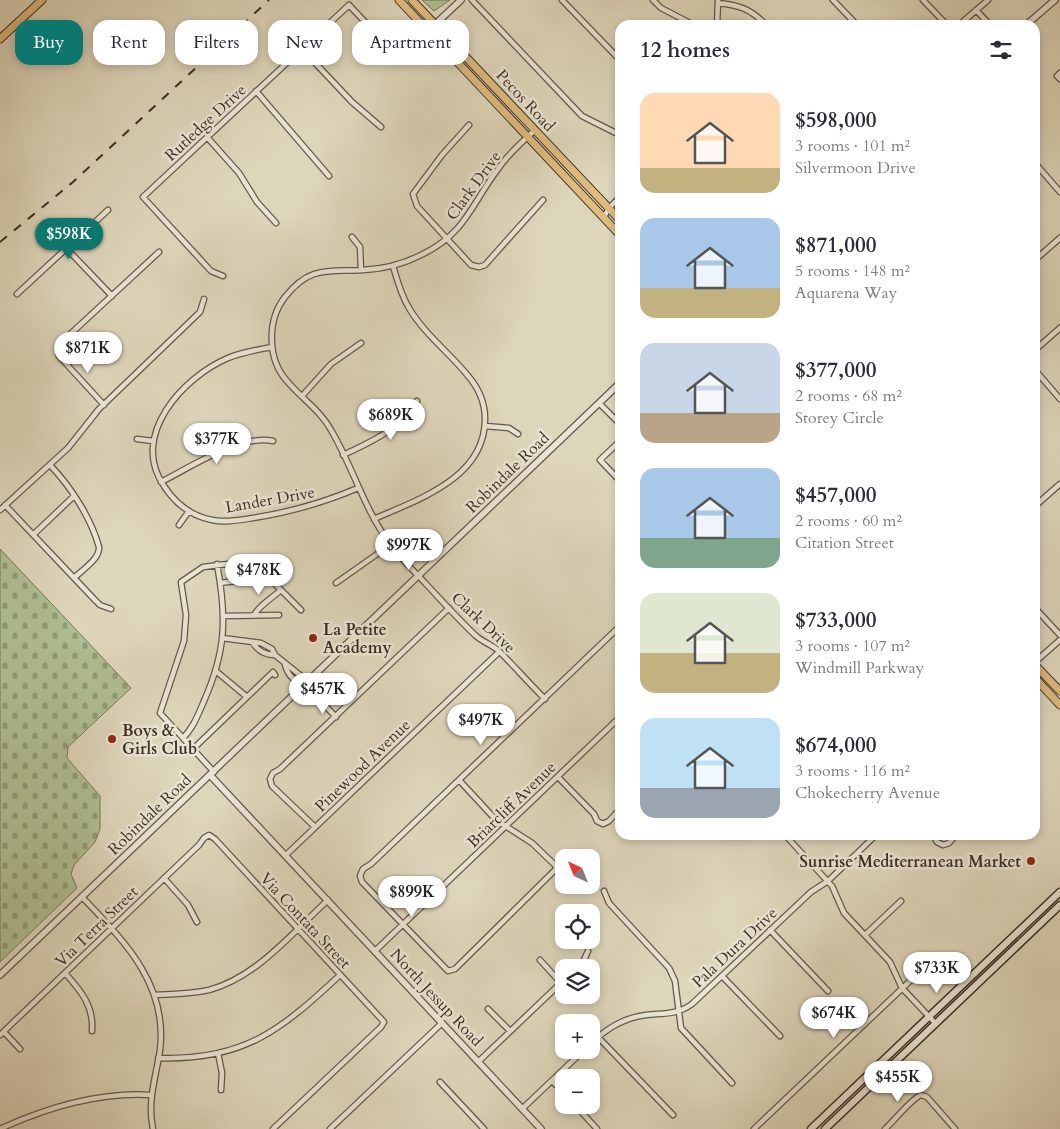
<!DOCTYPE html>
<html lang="en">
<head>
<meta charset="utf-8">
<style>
  body { margin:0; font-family:Cardo,serif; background:#f7f7f7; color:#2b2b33; height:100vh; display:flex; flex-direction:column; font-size:19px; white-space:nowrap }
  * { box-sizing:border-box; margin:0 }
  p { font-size:16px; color:#7c7c81 }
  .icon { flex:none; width:28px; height:28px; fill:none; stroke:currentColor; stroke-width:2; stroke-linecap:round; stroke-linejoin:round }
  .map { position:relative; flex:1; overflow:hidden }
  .drawer { position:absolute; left:615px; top:20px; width:425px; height:820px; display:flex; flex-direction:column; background:#fff; border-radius:15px; box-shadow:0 2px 8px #0003 }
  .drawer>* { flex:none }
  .top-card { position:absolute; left:15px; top:20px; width:475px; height:45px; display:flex; gap:10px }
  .needle { width:32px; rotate:317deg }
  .controls { position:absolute; left:555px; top:849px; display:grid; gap:10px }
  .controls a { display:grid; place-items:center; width:45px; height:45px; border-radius:10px; background:#fff; box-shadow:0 2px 8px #0003; font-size:25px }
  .price { position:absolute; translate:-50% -42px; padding:0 11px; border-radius:18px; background:#fff; color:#222; font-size:16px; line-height:32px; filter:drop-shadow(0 1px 2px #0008) }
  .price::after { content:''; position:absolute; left:50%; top:30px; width:15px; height:11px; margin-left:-8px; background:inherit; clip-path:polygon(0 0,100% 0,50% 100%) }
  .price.current { background:#0f766e; color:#fff }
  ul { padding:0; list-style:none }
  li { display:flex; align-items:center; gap:15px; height:125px; padding:0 25px }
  li span { display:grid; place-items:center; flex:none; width:140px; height:100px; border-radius:15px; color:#555 }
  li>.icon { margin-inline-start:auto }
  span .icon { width:60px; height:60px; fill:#fffc; stroke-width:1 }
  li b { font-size:21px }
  h2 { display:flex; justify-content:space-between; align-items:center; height:60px; padding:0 25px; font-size:21px }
  .tag { padding:0 18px; border-radius:15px; background:#fff; box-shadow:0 2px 8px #0003; font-size:18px; line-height:45px }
  .tag.current { background:#0f766e; color:#fff }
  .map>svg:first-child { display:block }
  .grass { fill:url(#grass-tufts); stroke:#76765b }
  .cemetery { fill:url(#cemetery-stones); stroke:#76765b }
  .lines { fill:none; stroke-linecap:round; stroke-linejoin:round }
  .minor-casing { stroke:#64584a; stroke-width:7 }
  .tertiary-casing { stroke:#64584a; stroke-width:8 }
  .secondary-casing { stroke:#3c2e24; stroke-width:9 }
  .primary-casing { stroke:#3c2e24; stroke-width:9 }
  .minor { stroke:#eae4d3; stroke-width:4.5 }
  .tertiary { stroke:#eae4d3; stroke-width:5.5 }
  .secondary { stroke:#eae4d3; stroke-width:6 }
  .primary { stroke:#dfbb7e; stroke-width:7 }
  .rail { stroke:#3c2e24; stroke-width:2; stroke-dasharray:9 9; stroke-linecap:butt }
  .poi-dot { fill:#8f2418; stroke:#eae4d3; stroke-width:2 }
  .labels { text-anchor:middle; stroke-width:5; stroke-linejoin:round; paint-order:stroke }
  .street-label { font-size:16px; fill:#3c2e24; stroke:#eae4d3 }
  .poi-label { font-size:16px; font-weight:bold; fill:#3c2e24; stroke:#eae4d3; text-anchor:start }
</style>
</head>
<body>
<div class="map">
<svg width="1060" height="1129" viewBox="0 0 1060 1129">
  <defs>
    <pattern id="grass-tufts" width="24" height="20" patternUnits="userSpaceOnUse" patternTransform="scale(1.25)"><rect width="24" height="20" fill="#afbe92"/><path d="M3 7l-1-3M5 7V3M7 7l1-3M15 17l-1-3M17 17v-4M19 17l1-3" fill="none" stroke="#909b77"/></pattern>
    <pattern id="cemetery-stones" width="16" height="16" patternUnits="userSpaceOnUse" patternTransform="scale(1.25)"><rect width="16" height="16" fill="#afbe92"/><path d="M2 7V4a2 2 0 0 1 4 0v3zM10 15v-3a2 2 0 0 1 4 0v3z" fill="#909b77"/></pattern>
  </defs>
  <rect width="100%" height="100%" fill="#ded6bb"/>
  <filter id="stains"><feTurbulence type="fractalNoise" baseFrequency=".004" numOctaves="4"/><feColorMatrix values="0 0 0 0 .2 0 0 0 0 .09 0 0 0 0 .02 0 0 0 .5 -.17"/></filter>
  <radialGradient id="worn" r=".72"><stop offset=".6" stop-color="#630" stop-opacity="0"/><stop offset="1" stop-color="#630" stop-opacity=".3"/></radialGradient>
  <!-- grass -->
  <path class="grass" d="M422,0H450L434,11Z"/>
  <!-- cemetery -->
  <path class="cemetery" d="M0,549L131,688L68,747L67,758L100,796V829L95,842L74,865L71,874L77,888L0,962Z"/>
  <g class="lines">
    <!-- minor casing -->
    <g class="minor-casing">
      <path id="minor" d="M472,0L582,116L620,135
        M562,0L620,60
        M653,0L661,8L694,25
        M833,0L857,25
        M923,0L947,25
        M718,3C739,5 751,9 766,25
        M976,10L990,25
        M717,25L718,1
        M959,25L988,0
        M302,49L352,102L381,127
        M1060,73L1057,76L1060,79
        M256,91L329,176
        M469,125L442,155L413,194L417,206L471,265L479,267L485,265L543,200
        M535,130C522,142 508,154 498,169C472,203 466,233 423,254C404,264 384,269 363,270C329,272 310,265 285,297C267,320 267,359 287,381C301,398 320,410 331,430C353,467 364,509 390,544C400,558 414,571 426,584C442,601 458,619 475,635C482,642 491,644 499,651C514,666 529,683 545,699
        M207,137L239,173L257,202L276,223
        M1035,163L1060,192
        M604,217L609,208L620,197
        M352,237L360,247L361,270
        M67,249L112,296
        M1035,260L1060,238
        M223,276L211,271L143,197L349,5L399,58L428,31
        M17,294L108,210
        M272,347C257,350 242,352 228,358C183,377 129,436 164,486C175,503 191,516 212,520C225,523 240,520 253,518C291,512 323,503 358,488
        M1035,350L1060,328
        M1035,370L1060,399
        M302,396L331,364L361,343
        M599,403L620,424
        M104,405L59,356L58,348L65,339L159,252
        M485,426L509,428L518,434
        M137,439L153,441
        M620,441L600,460L620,481
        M343,455C371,442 400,429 417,401
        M50,465C71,487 91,518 99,547C100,559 82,570 74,578
        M161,482C191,467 240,434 273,441
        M5,505L94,599L100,605L111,609
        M1035,506L1060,484
        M0,510L68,448L99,409L200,312L204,299
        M374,519C419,499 485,478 485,419C485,404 479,389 469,377C450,353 425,335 409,308C401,295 397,280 393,266
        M179,525L189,511
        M34,534L74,496
        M220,583L244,580
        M336,583L390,545
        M1035,608L1060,635
        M254,615C260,605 272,598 281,590
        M223,616L279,615
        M222,638L261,643L272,649L275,655L300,675L305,685L336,717
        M253,643C258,651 266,655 275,655
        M1035,662L1060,640
        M285,665C288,676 294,681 305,685
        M217,672L247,697
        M183,738C193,728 198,715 204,701C226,651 227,618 217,564
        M193,749L273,672L275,675
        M214,772L160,713L184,641L186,615L181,582L203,567L252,561L301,610
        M558,777L594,814L597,821L603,824L609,821L620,809
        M459,780L496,820L532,843L555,865L556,869L455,969L448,971L362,882L360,876L363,869L371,864L620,626
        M315,827L272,786L270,779L273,773L280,769L449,608
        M785,835L832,886L844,913L890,962L902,988L936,1024
        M933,835L937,842L943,845L949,843L956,835
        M286,855L499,652
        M164,878L188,905L197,922
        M604,891L609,903L669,968L675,981L681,1028L732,1083
        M82,897C124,941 168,984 160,1050C156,1077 147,1101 153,1129
        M770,930L828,991
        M865,935L901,901
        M375,951L620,717
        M540,960L561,983
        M577,968L584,960L588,951
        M65,973C81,991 94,1006 92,1031
        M722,976L780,1036
        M155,995C173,994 191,994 209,990C257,977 292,933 328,900
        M488,1009L510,1031
        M4,1032L20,1049
        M0,1035L199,845L204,838L209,835L215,839L384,1022L381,1027L273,1129
        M598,1037L673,1115
        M591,1043C608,1028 623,1018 646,1015C664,1013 677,1015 692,1004L811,892L828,881L876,835
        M218,1053L222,1073L221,1090
        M158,1058C244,1061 281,1030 340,975
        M478,1062L564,980
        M552,1081L564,1093
        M440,1082L484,1129
        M575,1105L597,1129
        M522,1109L584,1050
        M0,1129C46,1108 100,1092 151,1095
        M330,1129L442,1023
        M754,1129L929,963
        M885,1129C895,1120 911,1099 921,1095L927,1097L955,1129"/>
    </g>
    <!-- tertiary casing -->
    <g class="tertiary-casing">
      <path id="tertiary" d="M1026,25L1055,0
        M428,31L461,0
        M210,775L541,1129
        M0,975L620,383"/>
    </g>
    <!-- secondary casing -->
    <g class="secondary-casing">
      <path id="secondary" d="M811,1129L1060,892
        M825,1129L1060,905"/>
    </g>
    <!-- primary casing -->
    <g class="primary-casing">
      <path id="primary" d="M399,0L620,235
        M412,0L620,220
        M0,39L42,0
        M1035,665L1060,691
        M1035,678L1060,705"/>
    </g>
    <!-- minor -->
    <use href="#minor" class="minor"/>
    <!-- tertiary -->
    <use href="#tertiary" class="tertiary"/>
    <!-- secondary -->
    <use href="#secondary" class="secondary"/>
    <!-- primary -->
    <use href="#primary" class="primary"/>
    <!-- rail -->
    <path class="rail" d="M0,242L73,182L269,0"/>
  </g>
  <!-- markers -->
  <g class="poi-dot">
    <circle cx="313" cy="638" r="5"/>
    <circle cx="112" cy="739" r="5"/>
    <circle cx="1031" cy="861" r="5"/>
  </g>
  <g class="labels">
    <!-- street labels -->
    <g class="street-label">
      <text transform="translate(526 100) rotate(47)" y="6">Pecos Road</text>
      <text transform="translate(205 122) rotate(-43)" y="6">Rutledge Drive</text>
      <text transform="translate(473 185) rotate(-54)" y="6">Clark Drive</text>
      <text transform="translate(507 472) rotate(-44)" y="6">Robindale Road</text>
      <text transform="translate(270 499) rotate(-10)" y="6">Lander Drive</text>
      <text transform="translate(484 622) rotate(43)" y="6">Clark Drive</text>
      <text transform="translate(362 765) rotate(-44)" y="6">Pinewood Avenue</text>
      <text transform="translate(511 804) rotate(-44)" y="6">Briarcliff Avenue</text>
      <text transform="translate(149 814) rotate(-44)" y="6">Robindale Road</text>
      <text transform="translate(306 920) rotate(47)" y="6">Via Contata Street</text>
      <text transform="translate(96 926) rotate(-44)" y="6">Via Terra Street</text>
      <text transform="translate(734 947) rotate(-43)" y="6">Pala Dura Drive</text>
      <text transform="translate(437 997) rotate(47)" y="6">North Jessup Road</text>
    </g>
    <!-- poi labels -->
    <g class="poi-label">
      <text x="323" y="635">La Petite<tspan x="323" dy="18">Academy</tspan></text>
      <text x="122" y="736">Boys &amp;<tspan x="122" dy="18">Girls Club</tspan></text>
      <text x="1021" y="867" text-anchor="end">Sunrise Mediterranean Market</text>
    </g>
  </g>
  <rect width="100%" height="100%" filter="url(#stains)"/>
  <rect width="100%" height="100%" fill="url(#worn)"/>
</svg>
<div class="controls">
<a><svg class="needle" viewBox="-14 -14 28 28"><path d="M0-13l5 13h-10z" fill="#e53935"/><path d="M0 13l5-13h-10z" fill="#7c7c81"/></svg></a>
<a><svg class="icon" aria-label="locate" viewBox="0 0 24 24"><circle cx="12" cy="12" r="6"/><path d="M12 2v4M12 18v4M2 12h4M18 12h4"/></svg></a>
<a><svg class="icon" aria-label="layers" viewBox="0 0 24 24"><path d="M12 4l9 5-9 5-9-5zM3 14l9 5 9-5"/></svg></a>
<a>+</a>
<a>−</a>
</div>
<b class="price current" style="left:69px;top:260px">$598K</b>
<b class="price" style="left:88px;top:374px">$871K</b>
<b class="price" style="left:391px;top:441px">$689K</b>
<b class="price" style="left:217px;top:465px">$377K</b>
<b class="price" style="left:409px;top:571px">$997K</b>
<b class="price" style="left:259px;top:596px">$478K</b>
<b class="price" style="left:323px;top:715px">$457K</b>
<b class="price" style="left:481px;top:746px">$497K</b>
<b class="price" style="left:412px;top:918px">$899K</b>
<b class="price" style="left:937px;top:994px">$733K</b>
<b class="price" style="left:834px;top:1039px">$674K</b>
<b class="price" style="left:898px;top:1103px">$455K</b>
<div class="top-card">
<a class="tag current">Buy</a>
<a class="tag">Rent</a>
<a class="tag">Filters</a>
<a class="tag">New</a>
<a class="tag">Apartment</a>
</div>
<section class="drawer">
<h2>12 homes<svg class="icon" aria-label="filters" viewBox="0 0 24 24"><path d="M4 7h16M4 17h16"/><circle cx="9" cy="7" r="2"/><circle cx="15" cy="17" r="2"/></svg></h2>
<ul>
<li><span style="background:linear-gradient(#ffd9b3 75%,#c2b280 0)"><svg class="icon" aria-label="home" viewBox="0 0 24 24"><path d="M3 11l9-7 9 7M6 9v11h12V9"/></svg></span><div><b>$598,000</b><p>3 rooms · 101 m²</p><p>Silvermoon Drive</p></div></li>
<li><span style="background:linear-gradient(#a9c7e8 70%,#c2b280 0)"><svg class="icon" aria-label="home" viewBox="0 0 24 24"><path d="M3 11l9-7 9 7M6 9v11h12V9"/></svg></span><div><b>$871,000</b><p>5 rooms · 148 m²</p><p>Aquarena Way</p></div></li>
<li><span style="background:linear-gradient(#c9d6e8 70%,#b9a48a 0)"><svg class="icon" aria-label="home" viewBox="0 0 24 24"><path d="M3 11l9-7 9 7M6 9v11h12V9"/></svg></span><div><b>$377,000</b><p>2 rooms · 68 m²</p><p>Storey Circle</p></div></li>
<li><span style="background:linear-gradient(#a9c7e8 70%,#7fa58c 0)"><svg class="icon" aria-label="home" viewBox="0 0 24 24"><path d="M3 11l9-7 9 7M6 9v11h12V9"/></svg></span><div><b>$457,000</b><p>2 rooms · 60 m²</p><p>Citation Street</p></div></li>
<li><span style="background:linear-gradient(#dfe7d0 60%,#c2b280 0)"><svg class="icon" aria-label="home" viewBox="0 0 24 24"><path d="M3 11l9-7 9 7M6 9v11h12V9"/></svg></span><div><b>$733,000</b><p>3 rooms · 107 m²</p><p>Windmill Parkway</p></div></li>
<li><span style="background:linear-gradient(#bfe0f5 70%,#9aa5b1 0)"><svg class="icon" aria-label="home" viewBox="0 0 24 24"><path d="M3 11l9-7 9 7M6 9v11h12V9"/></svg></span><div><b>$674,000</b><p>3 rooms · 116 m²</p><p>Chokecherry Avenue</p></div></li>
</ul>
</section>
</div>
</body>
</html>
